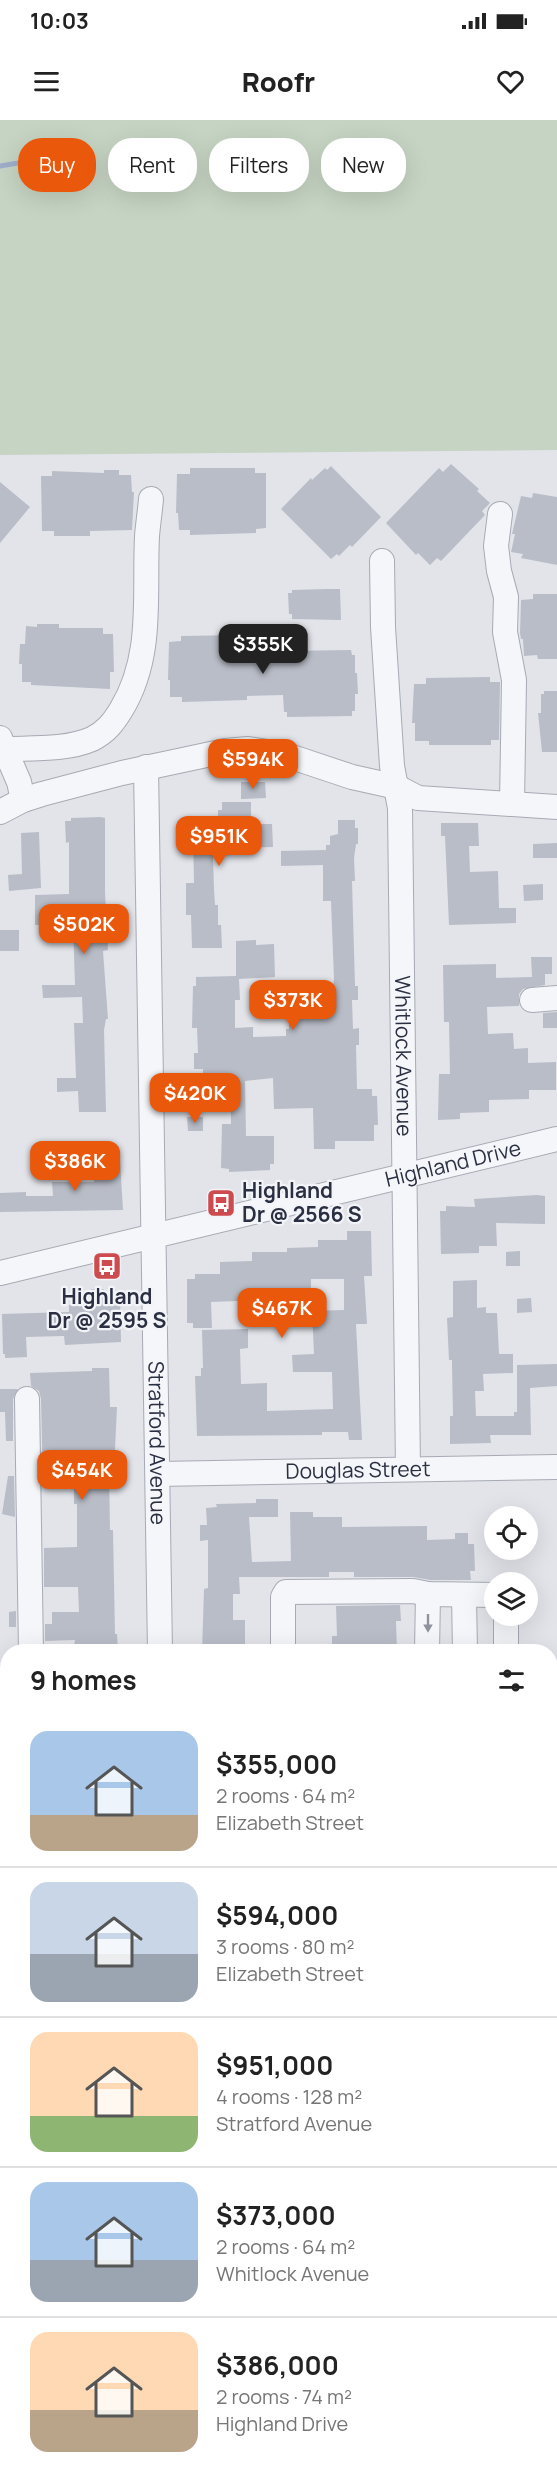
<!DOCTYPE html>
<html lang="en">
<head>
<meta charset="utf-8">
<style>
  body { margin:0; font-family:Manrope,sans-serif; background:#f2f2f2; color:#222; height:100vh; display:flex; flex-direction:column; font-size:22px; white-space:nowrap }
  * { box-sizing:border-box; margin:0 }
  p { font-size:20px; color:#767676 }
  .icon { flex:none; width:33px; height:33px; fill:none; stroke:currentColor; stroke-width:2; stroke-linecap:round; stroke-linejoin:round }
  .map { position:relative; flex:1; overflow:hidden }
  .panel { position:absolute; left:0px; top:1524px; width:558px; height:834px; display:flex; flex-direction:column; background:#fff; border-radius:24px 24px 0 0; box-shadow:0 6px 24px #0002 }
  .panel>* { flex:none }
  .banner { position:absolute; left:18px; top:18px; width:522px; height:54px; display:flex; gap:12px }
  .tools { position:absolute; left:484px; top:1386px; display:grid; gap:12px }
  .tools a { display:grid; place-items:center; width:54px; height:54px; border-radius:50%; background:#fff; box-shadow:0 6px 24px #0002; font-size:30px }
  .price { position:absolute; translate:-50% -51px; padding:0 14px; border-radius:12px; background:#ea580c; color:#fff; font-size:20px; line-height:39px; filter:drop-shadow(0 2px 3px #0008) }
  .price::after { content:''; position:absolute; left:50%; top:36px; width:18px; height:14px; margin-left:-9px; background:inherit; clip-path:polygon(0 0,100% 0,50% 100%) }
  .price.current { background:#222; color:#fff }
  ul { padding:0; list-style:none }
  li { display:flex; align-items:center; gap:18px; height:150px; padding:0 30px }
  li+li { border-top:2px solid #e0e0e0 }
  li span { display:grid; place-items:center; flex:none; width:168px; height:120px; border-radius:18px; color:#555 }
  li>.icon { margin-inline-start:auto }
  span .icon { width:72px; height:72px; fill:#fffc; stroke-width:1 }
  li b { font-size:26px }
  h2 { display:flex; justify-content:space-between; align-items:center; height:72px; padding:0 30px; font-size:26px }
  .chip { padding:0 21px; border-radius:24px; background:#fff; box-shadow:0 6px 24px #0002; font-size:21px; line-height:54px }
  .chip.current { background:#ea580c; color:#fff }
  .status { display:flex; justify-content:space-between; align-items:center; height:42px; padding:0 30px; background:#fff; direction:ltr }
  .status svg { height:16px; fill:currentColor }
  header { display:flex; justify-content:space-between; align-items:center; height:78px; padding:0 30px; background:#fff; font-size:27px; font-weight:800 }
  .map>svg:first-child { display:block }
  .green { fill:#c6d4c3 }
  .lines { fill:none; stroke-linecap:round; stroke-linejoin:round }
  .stream { stroke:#9eaeca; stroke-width:5 }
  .building { fill:#b9bdc7 }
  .minor-casing { stroke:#a7aab4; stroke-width:26 }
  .major-casing { stroke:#a2a7b6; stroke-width:32 }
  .path { stroke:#bcbfc6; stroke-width:3; stroke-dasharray:4.5 4.5; stroke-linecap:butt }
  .minor { stroke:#f5f6f9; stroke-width:24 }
  .major { stroke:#fff; stroke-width:30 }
  .oneway { fill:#90939e }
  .labels { text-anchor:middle; stroke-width:4.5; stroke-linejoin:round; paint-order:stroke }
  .street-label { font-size:21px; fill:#2a3042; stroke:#f2f4f8 }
  .poi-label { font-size:21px; font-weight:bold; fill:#2a3042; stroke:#f2f4f8; text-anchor:start }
</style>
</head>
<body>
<div class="status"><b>10:03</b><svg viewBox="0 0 49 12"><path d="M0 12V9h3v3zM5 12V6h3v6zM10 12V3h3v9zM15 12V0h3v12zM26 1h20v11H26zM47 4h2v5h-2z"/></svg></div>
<header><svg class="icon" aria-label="menu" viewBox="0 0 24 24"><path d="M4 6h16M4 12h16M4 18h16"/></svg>Roofr<svg class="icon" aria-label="heart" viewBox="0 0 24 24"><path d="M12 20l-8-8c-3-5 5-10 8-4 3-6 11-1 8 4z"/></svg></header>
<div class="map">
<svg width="557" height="2358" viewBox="0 0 557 2358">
  <rect width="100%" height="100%" fill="#e2e4ea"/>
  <!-- green -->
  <path class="green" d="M0,0H557V330L0,335Z"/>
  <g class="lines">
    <!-- stream -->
    <path class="stream" d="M0,46L24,42L36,33"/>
  </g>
  <!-- building -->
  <path class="building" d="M451,344L479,369L477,371L490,383L482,391L485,395L441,441L437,438L430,445L418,433L416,435L386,403L439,348L443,352Z
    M331,346L381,397L352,427L350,425L339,436L337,434L331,439L281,389L311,358L312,360L325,348L327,350Z
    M190,348H255V353H266V408L256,409V413L190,415V410H179L178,393H176L177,354H190Z
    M104,350H119V355H131L132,372H134L132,410L90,411V416H54V411H42L41,356H52V351L104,353Z
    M0,362L30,387L0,423Z
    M533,373L557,377V445L521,438L523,434L511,432L515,414H512L521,376L532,378Z
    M327,469H340L341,500L292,499V494H289L288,473H292V470Z
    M533,474H557V539H538L537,535L524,536L523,519H521L520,513L521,480L533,479Z
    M37,504H59V508H103V514H113L114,552H110V569L31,565V562H22V544H19L20,524H25L26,506L37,507Z
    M245,515V520H257V537H285V531L351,530L352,535H355V553H357L358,574H355V591H352V596L287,597V592H284L283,575L247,576V580L182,582V577H170V560H168L169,522L181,521V516Z
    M490,557V562H500L499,620H491V625H429V621H415V603H412L414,564H426V558Z
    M544,571H557V632H542L538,593H541V574H544Z
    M241,662H265L266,678L241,679Z
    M222,682H251V704H272L273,727L233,728V735L213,736L214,769L215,785H218V805H221L222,828H192L191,795H186V763H194L193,713L218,712V690H222Z
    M101,697L105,698V772L108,830L103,831L108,899H106L104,910L106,992H79L78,971L57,972V958H76L74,903H83L82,877L43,878L42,865H75L73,804L35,805V775L69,774V722L66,723L65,701H71V698Z
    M338,700H355V708H358V724H356L354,738L355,761H352L355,866H358V880H352L353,909L359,908V925H356L357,969H372V976H377L378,1005H374V1021H335V1029H314L313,988L274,989L273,958L245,961L246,1016H274V1044H270V1050L229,1052V1049L221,1048L222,1004H231L230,955L203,956V949H194V933H198L197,908H192L193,866H196V857L236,856V821L256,820V825L274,824L275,857L239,859L240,880H235V908L253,907V917L286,916V909H289V881H323L322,866H333L334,859L331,781H323V745L281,746V731L326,730V725H330V716L338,714Z
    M441,703H478L479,726H469L470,752L498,751L499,788H516V803L449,805L445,716H441Z
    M39,712L41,768L9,771L8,755L22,754L21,713Z
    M557,723V738H533V724Z
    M543,764V780L524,781L523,765Z
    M0,810H19V831H0Z
    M531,837H552V854H545V865L523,869L519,874V886L487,887L488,914L513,913L514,929L528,928V943L556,942V970H529V979L489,980V992L460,993V999L438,1000L439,954H450L449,902H444L443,845L496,844V858L532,857Z
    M557,892V908H543V893Z
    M187,997H203V1011H188Z
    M93,1034H115V1042L120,1041L123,1090L0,1092V1073L26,1072V1076H53L52,1062H94Z
    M537,1075L545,1076V1104L496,1103L497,1126H479V1133L441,1134L440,1091H446V1086L475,1087L474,1079Z
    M347,1111H371L372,1156H364L367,1204H356L362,1320H349L348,1312H322V1315L197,1316L195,1256H201V1248H203L202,1210L248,1209V1228L240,1229L241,1264L267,1263V1291L333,1289L332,1252H293L292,1235L314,1234L312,1191L344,1190V1159H311V1180L286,1179L211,1182L212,1208H193V1203H187V1159H195V1154H220V1142L252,1141V1132H287V1128L318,1127V1120H347Z
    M520,1131V1146H506V1132Z
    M477,1160V1188L486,1187V1193H497L499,1234H513V1253L483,1254L484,1271H475L476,1296H514V1292H517V1245L557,1244V1266L530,1268L531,1315H490L491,1323L450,1324V1296H453L452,1246V1240H449L447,1198L453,1197V1161Z
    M91,1169H104V1175H120L121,1222L65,1225L64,1216L26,1217L27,1237L5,1238V1234H3L2,1194L69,1192V1185L91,1184Z
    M531,1178L532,1192L517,1193V1179Z
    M92,1248H109L110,1287H117L114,1350H109L110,1410H113L115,1514H117L118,1532H78V1526H74L75,1520L45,1521V1504H52V1492H79L78,1467H44V1428L77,1427V1384H74V1364H43L41,1279L39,1271L31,1266L30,1253L92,1251Z
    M0,1269H18L13,1279V1321H6L5,1292H0Z
    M8,1356H14L15,1397L2,1394Z
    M256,1379H278V1397H249L252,1442L291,1441L290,1392H313V1397H342V1407L427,1406V1420L455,1419V1413H468V1424H474L475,1451H470L471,1460H430L413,1457H354V1452H329V1457H239L240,1474H233V1500H245V1524L218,1525V1532H202L204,1469L208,1468V1420L200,1421V1405H207L206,1388L217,1387L216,1384L256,1383Z
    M400,1485L401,1501H396L397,1532H332V1516H337L336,1486Z
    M16,1491V1507H9V1492Z"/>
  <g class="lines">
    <!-- minor casing -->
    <g class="minor-casing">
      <g id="minor">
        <path d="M500,394L496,426L499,451L506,477L505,512L514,560L512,684"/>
        <path id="s1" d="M382,441L383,507L392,646L400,688L408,1349"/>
        <path d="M0,618L19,662L23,680"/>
        <path d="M6,629C33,628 67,630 92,619C106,612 113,603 121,590C154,536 144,476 147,416C148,404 150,391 151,379"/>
        <path id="s2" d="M146,647L160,1532"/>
        <path d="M0,692L23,680L42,674L122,653L225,631L248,629L286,635L352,657L397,667L418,678L557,687"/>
        <path d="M532,880L557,878"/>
        <path id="s3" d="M0,1153L557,1019"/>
        <path d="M27,1279L31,1532"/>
        <path id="s4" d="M158,1354L557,1347"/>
        <path d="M464,1475L465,1532"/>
        <path d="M506,1496V1532"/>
        <path d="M283,1532V1477L286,1472L413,1471L428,1474L495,1475"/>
        <path d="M427,1532L428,1474"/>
        <path d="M550,1587H557"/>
        <path d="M0,1604H8"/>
        <path d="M550,1839H557"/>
        <path d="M0,1849H8"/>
        <path d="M550,1962H557"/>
        <path d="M550,2088H557"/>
        <path d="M0,2097H8"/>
        <path d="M550,2335H557"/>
        <path d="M0,2345H8"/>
        <path d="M48,2350V2358"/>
        <path d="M172,2350V2358"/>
      </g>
    </g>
    <!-- major casing -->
    <g class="major-casing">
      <path id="major" d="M550,1631L557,1630
        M0,1647H8
        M550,1670H557
        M0,1683H8"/>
    </g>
    <!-- path -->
    <path class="path" d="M550,1701H557"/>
    <!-- minor -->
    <use href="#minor" class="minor"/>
    <!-- major -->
    <use href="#major" class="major"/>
  </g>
  <!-- one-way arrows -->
  <defs><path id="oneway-solid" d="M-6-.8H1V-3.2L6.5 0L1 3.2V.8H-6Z" transform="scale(1.5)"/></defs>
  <use class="oneway" href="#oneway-solid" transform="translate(428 1503) rotate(90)"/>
  <!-- icons -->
  <defs>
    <g id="bus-square" transform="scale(1.5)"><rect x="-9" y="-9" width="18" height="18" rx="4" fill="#cd4a4e" stroke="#f2f4f8"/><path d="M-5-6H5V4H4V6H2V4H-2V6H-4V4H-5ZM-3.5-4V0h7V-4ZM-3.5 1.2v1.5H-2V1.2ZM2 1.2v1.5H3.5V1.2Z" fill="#fff"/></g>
  </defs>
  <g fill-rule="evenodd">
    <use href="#bus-square" x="221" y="1083"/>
    <use href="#bus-square" x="107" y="1146"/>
  </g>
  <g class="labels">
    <!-- street labels -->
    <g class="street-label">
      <text dy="7" stroke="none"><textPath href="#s1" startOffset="496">Whitlock Avenue</textPath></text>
      <text dy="7" stroke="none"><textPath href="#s3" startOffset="466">Highland Drive</textPath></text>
      <text dy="7" stroke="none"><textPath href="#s2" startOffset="676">Stratford Avenue</textPath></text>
      <text dy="7" stroke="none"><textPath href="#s4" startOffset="200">Douglas Street</textPath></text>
    </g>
    <!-- poi labels -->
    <g class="poi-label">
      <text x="242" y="1078">Highland<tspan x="242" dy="24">Dr @ 2566 S</tspan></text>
      <text x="107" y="1184" text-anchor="middle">Highland<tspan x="107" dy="24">Dr @ 2595 S</tspan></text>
    </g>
  </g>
</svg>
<div class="tools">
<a><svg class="icon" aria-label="locate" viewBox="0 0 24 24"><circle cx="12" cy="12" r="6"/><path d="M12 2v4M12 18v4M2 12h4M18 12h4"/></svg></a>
<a><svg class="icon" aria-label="layers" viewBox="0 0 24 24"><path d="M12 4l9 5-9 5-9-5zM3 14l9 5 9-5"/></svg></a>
</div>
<b class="price current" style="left:263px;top:555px">$355K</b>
<b class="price" style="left:253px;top:670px">$594K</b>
<b class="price" style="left:219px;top:747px">$951K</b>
<b class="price" style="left:84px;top:835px">$502K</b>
<b class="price" style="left:293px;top:911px">$373K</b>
<b class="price" style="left:195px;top:1004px">$420K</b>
<b class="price" style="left:75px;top:1072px">$386K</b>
<b class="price" style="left:282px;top:1219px">$467K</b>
<b class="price" style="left:82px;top:1381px">$454K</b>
<div class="banner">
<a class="chip current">Buy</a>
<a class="chip">Rent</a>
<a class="chip">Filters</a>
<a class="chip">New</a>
</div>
<section class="panel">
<h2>9 homes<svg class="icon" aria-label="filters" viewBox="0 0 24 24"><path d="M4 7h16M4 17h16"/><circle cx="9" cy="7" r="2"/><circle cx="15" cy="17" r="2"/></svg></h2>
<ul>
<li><span style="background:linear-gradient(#a9c7e8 70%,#b9a48a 0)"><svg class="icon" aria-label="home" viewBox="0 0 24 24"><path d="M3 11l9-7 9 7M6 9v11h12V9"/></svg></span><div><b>$355,000</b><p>2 rooms · 64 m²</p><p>Elizabeth Street</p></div></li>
<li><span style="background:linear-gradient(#c9d6e8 60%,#9aa5b1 0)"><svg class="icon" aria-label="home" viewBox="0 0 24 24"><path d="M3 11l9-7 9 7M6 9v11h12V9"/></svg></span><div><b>$594,000</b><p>3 rooms · 80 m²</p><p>Elizabeth Street</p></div></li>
<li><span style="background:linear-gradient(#ffd9b3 70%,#8fb573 0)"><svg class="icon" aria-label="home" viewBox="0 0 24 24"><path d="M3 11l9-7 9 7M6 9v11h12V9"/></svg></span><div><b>$951,000</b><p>4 rooms · 128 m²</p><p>Stratford Avenue</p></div></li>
<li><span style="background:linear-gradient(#a9c7e8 65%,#9aa5b1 0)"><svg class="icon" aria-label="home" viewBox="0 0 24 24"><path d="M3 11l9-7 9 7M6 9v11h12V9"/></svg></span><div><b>$373,000</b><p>2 rooms · 64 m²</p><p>Whitlock Avenue</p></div></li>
<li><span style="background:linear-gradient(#ffd9b3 65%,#b9a48a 0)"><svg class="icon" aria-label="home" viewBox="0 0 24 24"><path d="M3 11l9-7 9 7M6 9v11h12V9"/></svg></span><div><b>$386,000</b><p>2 rooms · 74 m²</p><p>Highland Drive</p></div></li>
</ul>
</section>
</div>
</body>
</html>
